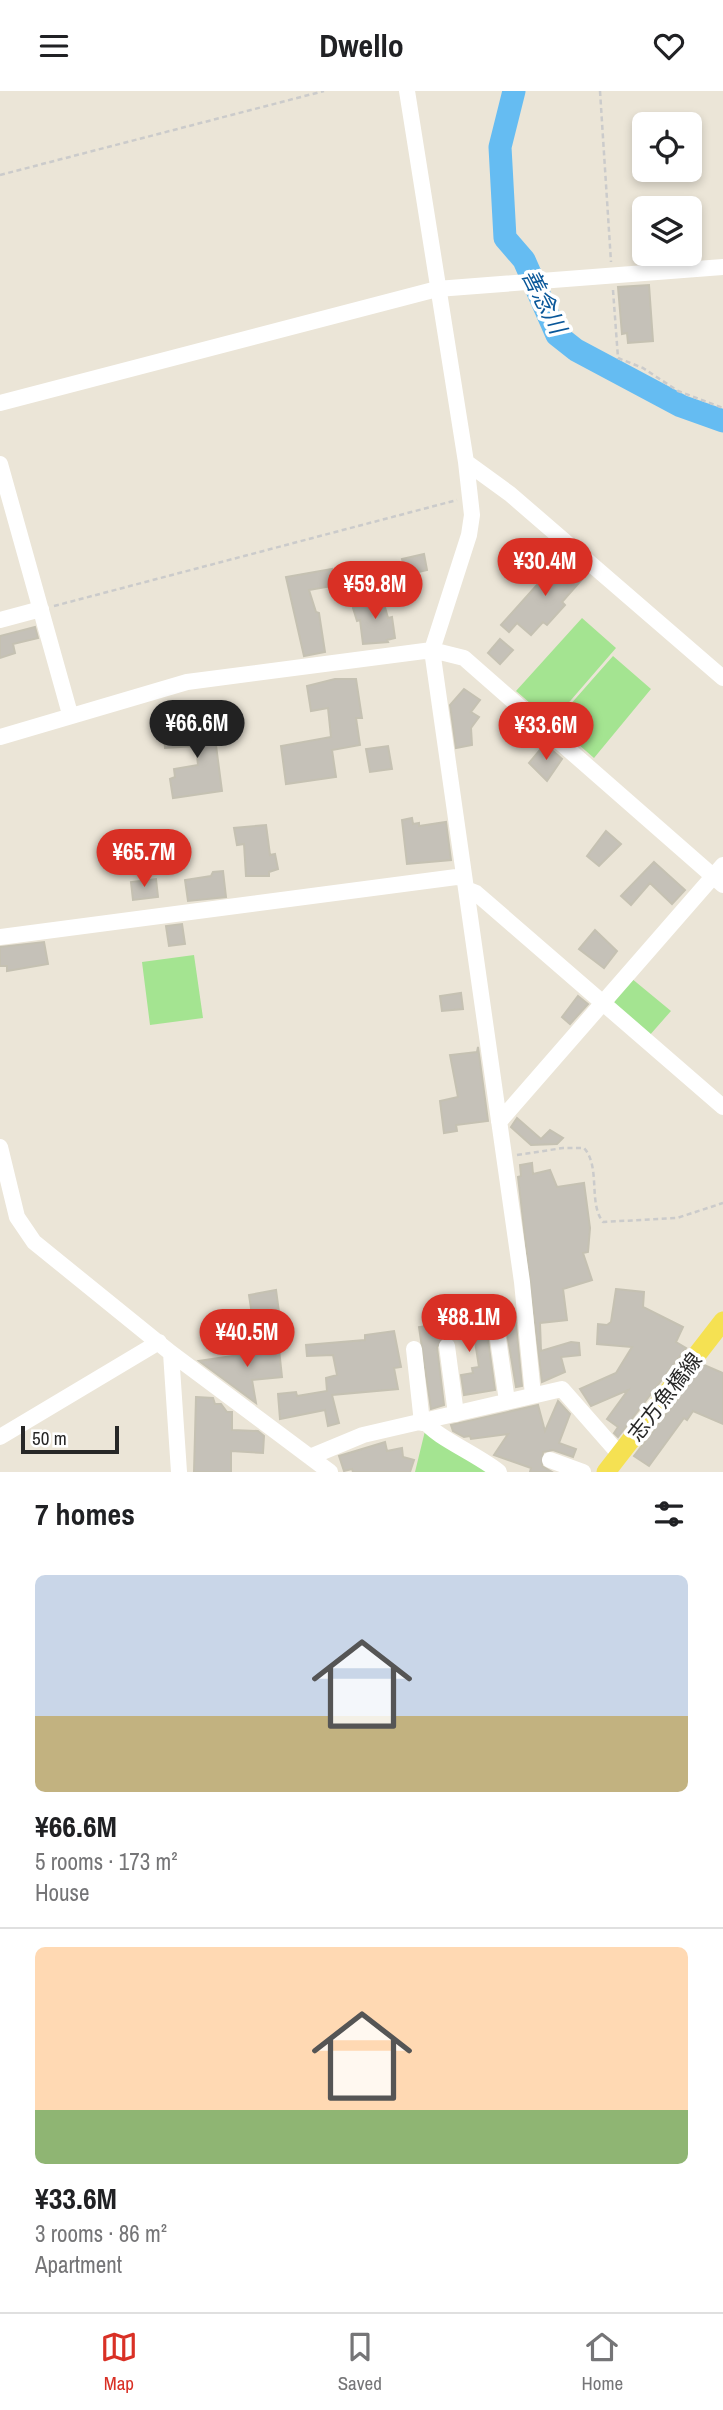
<!DOCTYPE html>
<html lang="en">
<head>
<meta charset="utf-8">
<style>
  body { margin:0; font-family:"Archivo Narrow","Noto Sans JP",sans-serif; background:#f6f6f6; color:#202124; height:100vh; display:flex; flex-direction:column; font-size:26px; white-space:nowrap }
  * { box-sizing:border-box; margin:0 }
  p { font-size:23px; color:#757577 }
  .icon { flex:none; width:38px; height:38px; fill:none; stroke:currentColor; stroke-width:2; stroke-linecap:round; stroke-linejoin:round }
  .map { position:relative; height:1381px; overflow:hidden }
  .details { display:flex; flex-direction:column; background:#fff; flex:1 }
  .details>* { flex:none }
  .buttons { position:absolute; left:632px; top:21px; display:grid; gap:14px }
  .buttons a { display:grid; place-items:center; width:70px; height:70px; border-radius:10px; background:#fff; box-shadow:0 4px 10px #0003; font-size:35px }
  .scale { position:absolute; left:21px; bottom:18px; width:98px; box-sizing:border-box; padding-left:7px; border:4px solid #272727; border-top:0; font-size:19px; line-height:24px; white-space:nowrap; color:#272727; -webkit-text-stroke:5px #fff; paint-order:stroke }
  .price { position:absolute; translate:-50% -60px; padding:0 16px; border-radius:24px; background:#d93025; color:#fff; font-size:23px; line-height:46px; filter:drop-shadow(0 2px 4px #0008) }
  .price::after { content:''; position:absolute; left:50%; top:42px; width:21px; height:16px; margin-left:-10px; background:inherit; clip-path:polygon(0 0,100% 0,50% 100%) }
  .price.on { background:#222; color:#fff }
  ul { padding:0; list-style:none }
  li { display:grid; align-content:center; gap:14px; height:371px; padding:0 35px }
  li+li { border-top:2px solid #e0e0e0 }
  li span { display:grid; place-items:center; height:217px; border-radius:10px; color:#555 }
  li>.icon { margin-inline-start:auto }
  span .icon { width:126px; height:126px; fill:#fffc; stroke-width:1 }
  li b { font-size:30px }
  h2 { display:flex; justify-content:space-between; align-items:center; height:84px; padding:0 35px; font-size:30px }
  header { display:flex; justify-content:space-between; align-items:center; height:91px; padding:0 35px; background:#fff; font-size:32px; font-weight:700 }
  .dock { display:flex; justify-content:space-around; align-items:center; height:98px; border-top:2px solid #e0e0e0; background:#fff; font-size:19px; color:#757577 }
  .dock a { display:grid; justify-items:center; gap:4px }
  .dock .on { color:#d93025 }
  .map>svg:first-child { display:block }
  .green { fill:#a4e491 }
  .lines { fill:none; stroke-linecap:round; stroke-linejoin:round }
  .river { stroke:#65bcf2; stroke-width:23 }
  .building { fill:#c5c1b8; stroke:#c5c1b2; stroke-width:2 }
  .path { stroke:#cbcbcb; stroke-width:2.5; stroke-dasharray:5 3.5; stroke-linecap:butt }
  .minor { stroke:#fff; stroke-width:16 }
  .major { stroke:#f5e152; stroke-width:19 }
  .labels { text-anchor:middle; stroke-width:7; stroke-linejoin:round; paint-order:stroke }
  .street-label { font-size:21px; fill:#272727; stroke:#fff }
  .water-label { font-size:23px; font-style:italic; fill:#095799; stroke:#fff }
</style>
</head>
<body>
<header><svg class="icon" aria-label="menu" viewBox="0 0 24 24"><path d="M4 6h16M4 12h16M4 18h16"/></svg>Dwello<svg class="icon" aria-label="heart" viewBox="0 0 24 24"><path d="M12 20l-8-8c-3-5 5-10 8-4 3-6 11-1 8 4z"/></svg></header>
<div class="map">
<svg width="723" height="1381" viewBox="0 0 723 1381">
  <rect width="100%" height="100%" fill="#ebe5d7"/>
  <!-- green -->
  <path class="green" d="M582,527L616,557L552,631L516,600Z
    M613,565L651,598L594,667L554,632Z
    M194,864L203,927L150,934L142,871Z
    M631,887L671,920L649,945L612,914Z
    M425,1340L493,1381H415Z"/>
  <g class="lines">
    <!-- river -->
    <path class="river" d="M514,0L500,56L505,147L524,169L557,244L576,259L681,315L723,330"/>
  </g>
  <!-- building -->
  <path class="building" d="M649,194L653,250L628,252L627,242L622,243L618,196Z
    M424,463L427,479L406,484L402,468Z
    M562,466L584,486L562,511L565,514L547,534L543,531L531,544L517,532L509,541L501,534Z
    M332,478V482L339,480L340,491L337,494L309,499L316,521L319,522L325,561L304,565L286,486Z
    M381,502L388,527L392,526L395,547L387,549L388,551L363,553L360,529L357,530L353,517L371,512L369,505Z
    M35,536L38,547L13,553L15,562L0,567V545Z
    M500,548L513,559L500,573L488,562Z
    M335,588H356L362,627H356L360,654L332,659L336,686L286,693L281,655L331,646L328,617L311,620L307,595Z
    M464,598L480,609L471,621L479,626L471,637L472,654L456,657L450,614Z
    M212,624L222,700L173,707L170,688L175,686L174,678L198,674L196,655L165,657L164,643L194,639L192,626Z
    M545,653L562,668L547,690L529,672Z
    M388,655L392,678L370,681L366,658Z
    M412,727L413,733L419,732V735L446,731L451,769L407,773L402,729Z
    M266,734L270,764L275,763L278,778L269,781V785H246L244,753L237,754L234,737Z
    M606,740L621,753L599,775L587,765Z
    M654,771L685,799L672,813L650,792L631,814L621,805Z
    M223,780L226,806L188,810L185,789L211,785L213,781Z
    M156,788L158,806L133,809L131,791Z
    M182,833L185,853L169,855L166,835Z
    M595,839L617,860L604,877L579,858Z
    M44,851L48,873L7,880V875H0V856Z
    M461,902L463,918L442,920L440,905Z
    M578,905L588,913L570,933L562,926Z
    M478,956L488,1030L456,1034L457,1040L444,1042L440,1010L458,1006L450,964L477,961Z
    M517,1027L541,1048L550,1039L563,1047L557,1053L531,1054L511,1036Z
    M532,1072L533,1083L550,1079L557,1096L584,1092L590,1137L588,1161L583,1162L592,1189L563,1198L567,1229L540,1232L541,1260L571,1251L579,1252L580,1264L561,1266L565,1281L542,1291L518,1086L521,1085L520,1074Z
    M616,1198L644,1201L643,1216L683,1236L676,1251L686,1257L618,1346L614,1342L618,1336L607,1328L628,1299L591,1315L580,1298L616,1282L632,1256L597,1253L598,1233L607,1234L611,1231Z
    M276,1199L279,1221L252,1224L249,1204Z
    M515,1223L522,1295L516,1296L507,1242L496,1238L488,1249L495,1299L464,1304L461,1284L473,1282L472,1277L479,1276L474,1244L445,1245L437,1256L444,1314L431,1318L419,1236Z
    M394,1240L401,1276L394,1277L398,1298L332,1304L339,1332L328,1335L325,1319L280,1328L278,1303L296,1301L297,1305L327,1300L326,1287L337,1284L333,1264L307,1265L306,1254L365,1249V1244Z
    M279,1258L282,1286L252,1289L256,1312L199,1270Z
    M704,1274L723,1282V1333L693,1320L687,1329L684,1327L649,1375L634,1365Z
    M196,1306L213,1307L215,1313H221L227,1321H232V1339L258,1340L264,1345L263,1362L231,1360V1381H194Z
    M558,1310L570,1323L559,1352L576,1358L573,1366L553,1359L543,1361L542,1375L552,1381H530L531,1377L494,1364L508,1343L471,1348L470,1345L464,1346L453,1340L451,1334L538,1314L545,1340Z
    M385,1351L387,1360L402,1357L403,1366L414,1369L410,1381H353L352,1378L344,1380L339,1365Z"/>
  <g class="lines">
    <!-- path -->
    <path class="path" d="M600,0L611,171
      M0,84L324,0
      M613,199L618,267L643,277L678,300L723,317
      M54,515L457,409
      M517,1064L563,1057H584C601,1076 588,1112 603,1131L677,1127L723,1112"/>
    <!-- minor -->
    <path class="minor" d="M407,0L466,371L472,424L469,444L432,559L522,1191L533,1304
      M0,312L437,198L723,176
      M466,371L510,403L723,587
      M0,373L70,623
      M0,529L41,518
      M0,646L187,591L432,559L464,567L723,794
      M466,798L476,802L723,1016
      M0,846L464,785
      M499,1031L723,774
      M0,1056L17,1126L34,1151L171,1262L330,1381
      M498,1248L507,1310
      M447,1255L456,1323
      M414,1258L422,1332
      M171,1262L179,1381
      M426,1331C432,1344 482,1366 499,1381
      M0,1346L159,1251
      M310,1366L363,1344L562,1298L620,1364
      M550,1369L583,1381"/>
    <!-- major -->
    <path class="major" d="M606,1381L723,1230"/>
  </g>
  <g class="labels">
    <!-- street labels -->
    <g class="street-label">
      <text transform="translate(665 1306) rotate(-52)" y="7">志方魚橋線</text>
    </g>
    <!-- water labels -->
    <g class="water-label">
      <text transform="translate(544 210) rotate(63)" y="8">善念川</text>
    </g>
  </g>
</svg>
<div class="buttons">
<a><svg class="icon" aria-label="locate" viewBox="0 0 24 24"><circle cx="12" cy="12" r="6"/><path d="M12 2v4M12 18v4M2 12h4M18 12h4"/></svg></a>
<a><svg class="icon" aria-label="layers" viewBox="0 0 24 24"><path d="M12 4l9 5-9 5-9-5zM3 14l9 5 9-5"/></svg></a>
</div>
<div class="scale">50 m</div>
<b class="price" style="left:545px;top:507px">¥30.4M</b>
<b class="price" style="left:375px;top:530px">¥59.8M</b>
<b class="price on" style="left:197px;top:669px">¥66.6M</b>
<b class="price" style="left:546px;top:671px">¥33.6M</b>
<b class="price" style="left:144px;top:798px">¥65.7M</b>
<b class="price" style="left:469px;top:1263px">¥88.1M</b>
<b class="price" style="left:247px;top:1278px">¥40.5M</b>
</div>
<section class="details">
<h2>7 homes<svg class="icon" aria-label="filters" viewBox="0 0 24 24"><path d="M4 7h16M4 17h16"/><circle cx="9" cy="7" r="2"/><circle cx="15" cy="17" r="2"/></svg></h2>
<ul>
<li><span style="background:linear-gradient(#c9d6e8 65%,#c2b280 0)"><svg class="icon" aria-label="home" viewBox="0 0 24 24"><path d="M3 11l9-7 9 7M6 9v11h12V9"/></svg></span><div><b>¥66.6M</b><p>5 rooms · 173 m²</p><p>House</p></div></li>
<li><span style="background:linear-gradient(#ffd9b3 75%,#8fb573 0)"><svg class="icon" aria-label="home" viewBox="0 0 24 24"><path d="M3 11l9-7 9 7M6 9v11h12V9"/></svg></span><div><b>¥33.6M</b><p>3 rooms · 86 m²</p><p>Apartment</p></div></li>
</ul>
</section>
<nav class="dock">
<a class="on"><svg class="icon" aria-label="map" viewBox="0 0 24 24"><path d="M3 6l6-2 6 2 6-2v14l-6 2-6-2-6 2zM9 4v14M15 6v14"/></svg>Map</a>
<a><svg class="icon" aria-label="saved" viewBox="0 0 24 24"><path d="M7 4h10v16l-5-4-5 4z"/></svg>Saved</a>
<a><svg class="icon" aria-label="home" viewBox="0 0 24 24"><path d="M3 11l9-7 9 7M6 9v11h12V9"/></svg>Home</a>
</nav>
</body>
</html>
